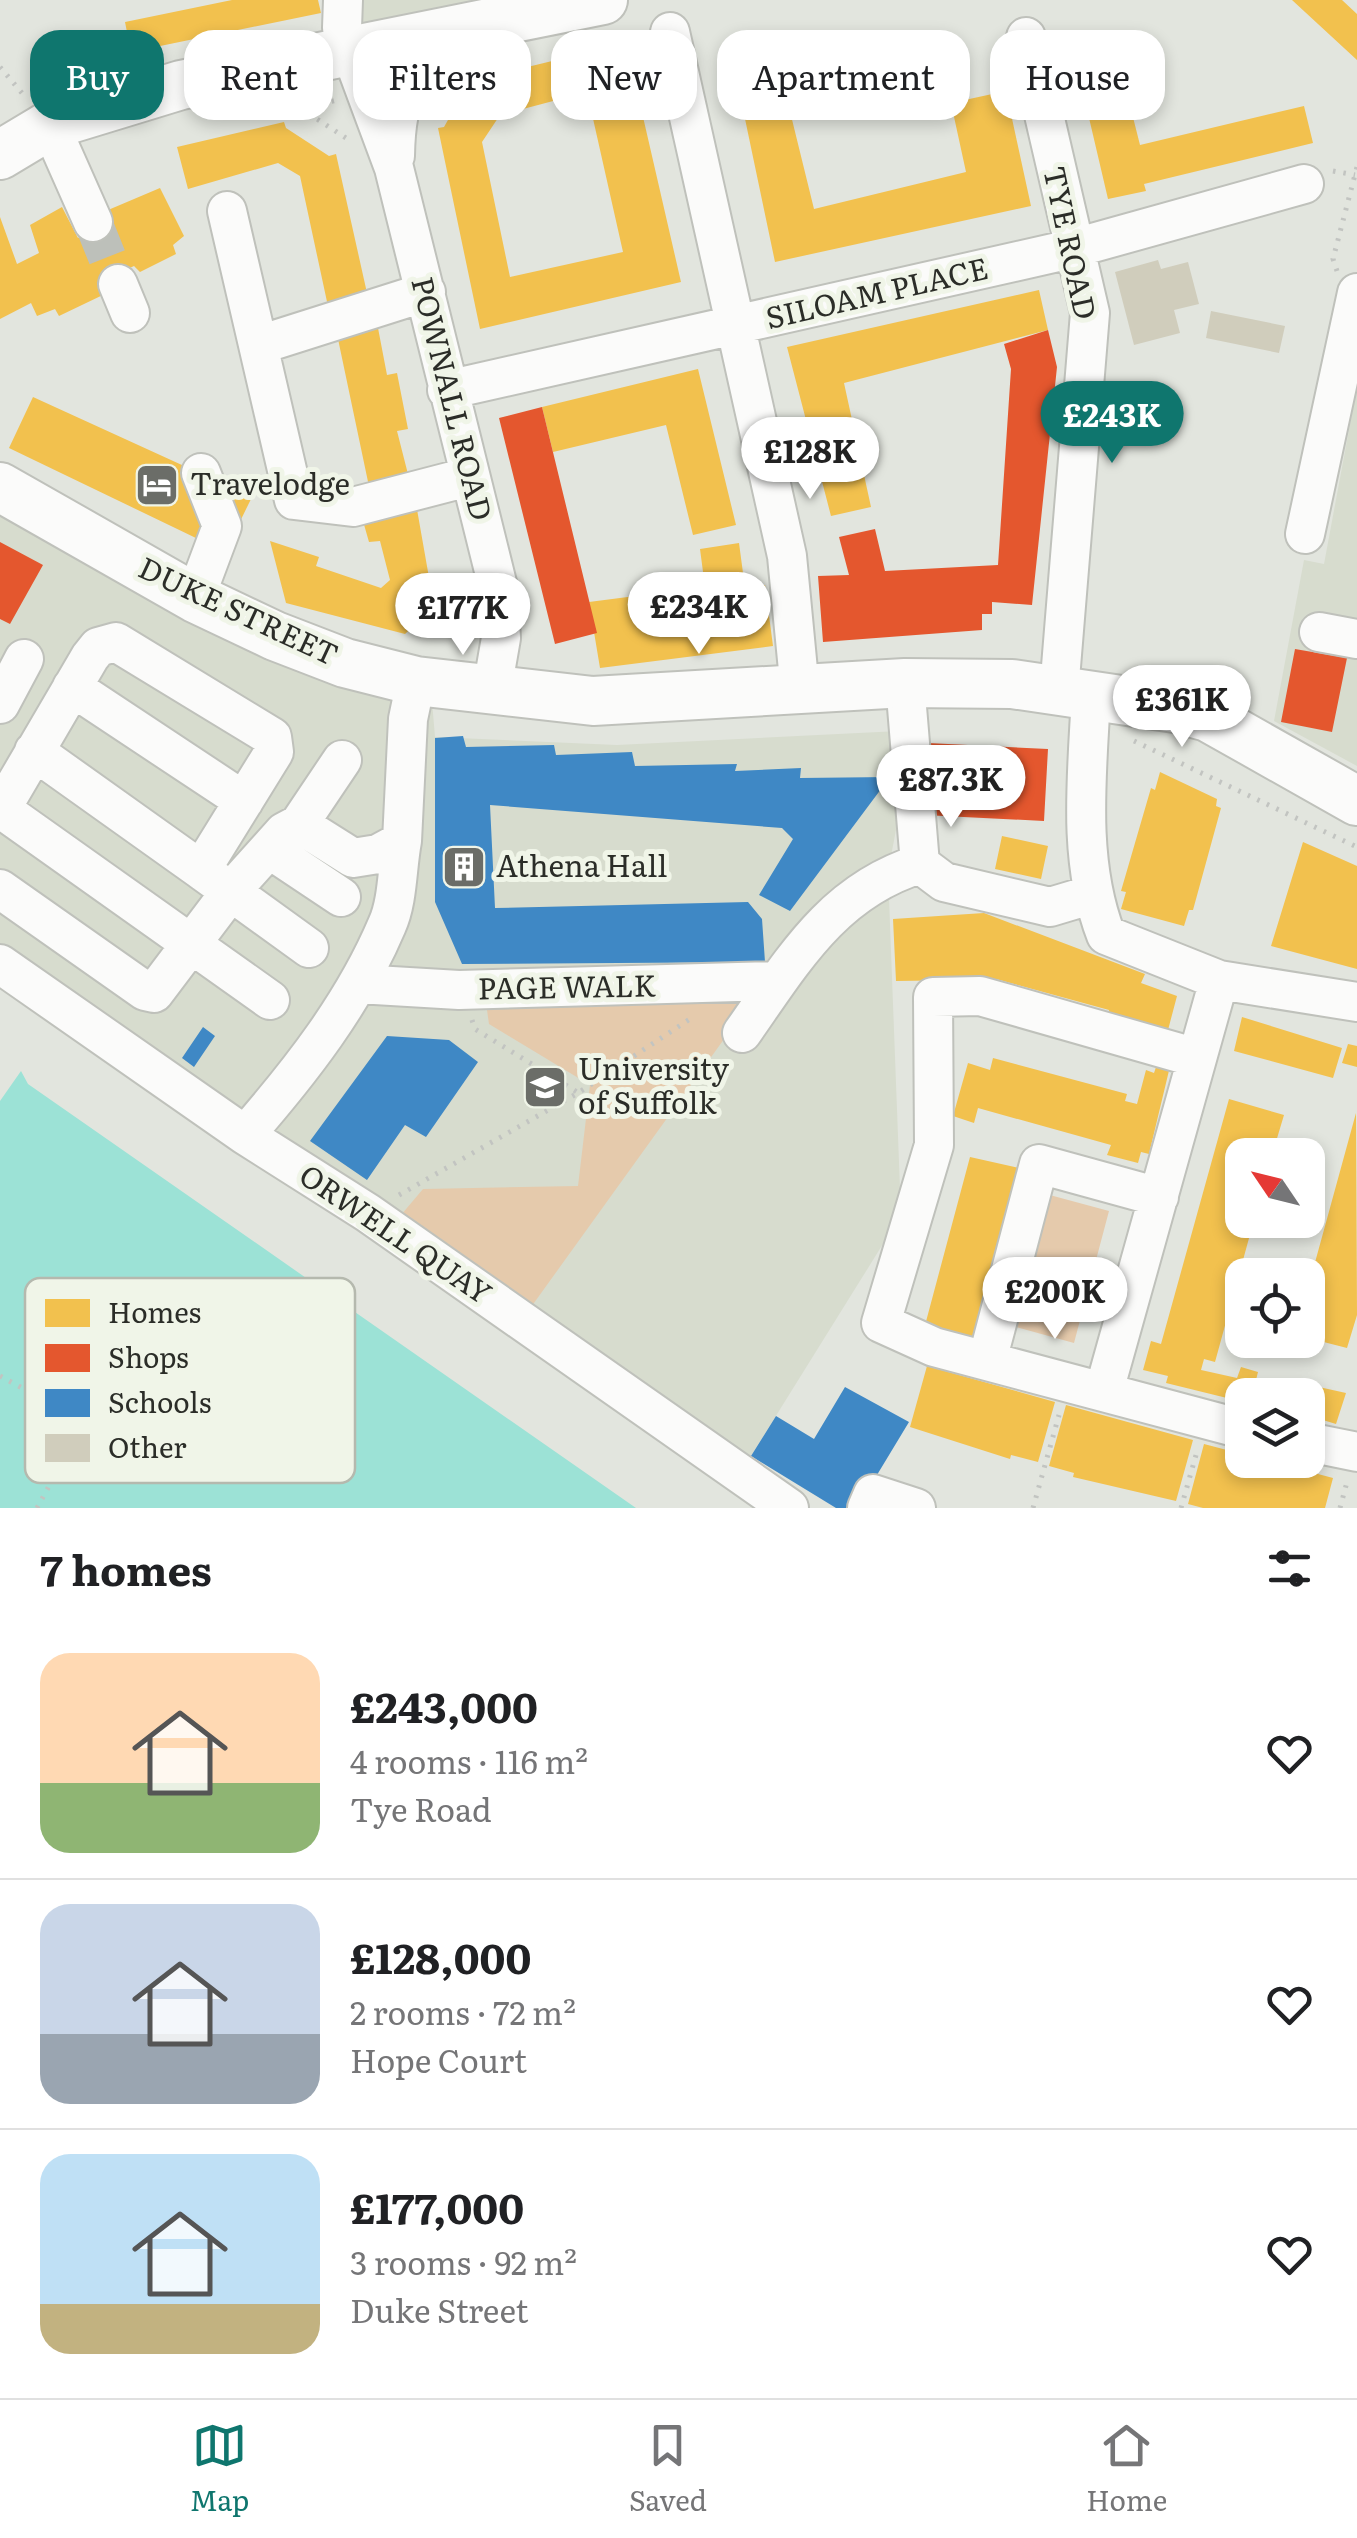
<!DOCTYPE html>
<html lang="en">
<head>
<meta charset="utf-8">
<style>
  body { margin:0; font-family:Literata,serif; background:#f2f2f2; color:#202124; height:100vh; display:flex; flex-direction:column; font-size:38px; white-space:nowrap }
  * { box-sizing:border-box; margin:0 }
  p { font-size:32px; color:#757577 }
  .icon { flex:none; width:55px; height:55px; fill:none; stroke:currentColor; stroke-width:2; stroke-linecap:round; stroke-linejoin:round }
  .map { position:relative; height:1508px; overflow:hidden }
  .panel { display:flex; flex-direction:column; background:#fff; flex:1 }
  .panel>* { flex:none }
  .banner { position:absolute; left:30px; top:30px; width:1298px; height:90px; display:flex; gap:20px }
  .needle { width:65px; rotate:305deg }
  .fabs { position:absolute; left:1225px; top:1138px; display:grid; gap:20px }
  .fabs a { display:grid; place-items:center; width:100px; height:100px; border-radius:20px; background:#fff; box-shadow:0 5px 15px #0003; font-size:50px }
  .price { position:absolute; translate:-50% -85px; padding:0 22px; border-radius:35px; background:#fff; color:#222; font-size:32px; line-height:65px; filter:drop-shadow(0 2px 5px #0008) }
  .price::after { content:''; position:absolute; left:50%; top:60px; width:30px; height:22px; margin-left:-15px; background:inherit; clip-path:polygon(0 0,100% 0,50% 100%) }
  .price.current { background:#0f766e; color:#fff }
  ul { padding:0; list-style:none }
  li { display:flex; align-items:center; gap:30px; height:250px; padding:0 40px }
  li+li { border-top:2px solid #e0e0e0 }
  li span { display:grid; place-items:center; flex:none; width:280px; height:200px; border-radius:30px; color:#555 }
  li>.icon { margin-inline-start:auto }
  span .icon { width:120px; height:120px; fill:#fffc; stroke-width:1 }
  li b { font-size:42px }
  h2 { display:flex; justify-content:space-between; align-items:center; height:120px; padding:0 40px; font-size:42px }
  .pill { padding:0 35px; border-radius:30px; background:#fff; box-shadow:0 5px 15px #0003; font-size:35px; line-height:90px }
  .pill.current { background:#0f766e; color:#fff }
  .tab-bar { display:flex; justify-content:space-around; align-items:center; height:140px; border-top:2px solid #e0e0e0; background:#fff; font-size:28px; color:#757577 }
  .tab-bar a { display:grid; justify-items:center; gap:5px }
  .tab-bar .current { color:#0f766e }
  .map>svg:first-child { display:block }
  .built { fill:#d7dcce }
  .green { fill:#e5caac }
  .water { fill:#9ce2d6 }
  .homes { fill:#f2c14e; fill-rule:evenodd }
  .shops { fill:#e4572e }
  .schools { fill:#3f88c5 }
  .building { fill:#d0cdbc }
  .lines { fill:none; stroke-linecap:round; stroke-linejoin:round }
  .minor-tunnel { stroke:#bdc0ba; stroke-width:38; stroke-dasharray:38 19; stroke-linecap:butt }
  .minor-casing { stroke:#bfc1bb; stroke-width:42 }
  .major-casing { stroke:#bfc1bb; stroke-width:52 }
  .path { stroke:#c2c4c1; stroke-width:5; stroke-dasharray:2.5 8; stroke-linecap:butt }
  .minor { stroke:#fbfbfa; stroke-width:38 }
  .major { stroke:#fbfbfa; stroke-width:48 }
  .labels { text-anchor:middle; stroke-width:10; stroke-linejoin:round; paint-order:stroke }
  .street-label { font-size:30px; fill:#2b2d28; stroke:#f0f5e8 }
  .poi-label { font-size:30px; fill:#2b2d28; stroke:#f0f5e8; text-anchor:start }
  .key { fill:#f0f5e8; stroke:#b5b9ae; stroke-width:2.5 }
  .key-label { font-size:28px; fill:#2b2d28 }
</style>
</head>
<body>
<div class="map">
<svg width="1357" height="1508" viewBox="0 0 1357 1508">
  <rect width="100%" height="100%" fill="#e2e5de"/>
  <!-- built -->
  <path class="built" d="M326,0H602L332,37Z
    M1357,387V766L1274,721L1304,560L1324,564Z
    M0,491L432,701L435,737L617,745L899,731L906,777L888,872L901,1215L751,1456L0,960Z"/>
  <!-- green -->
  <path class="green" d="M763,985L521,1321L390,1228L423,1189L578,1186L590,1085L489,1024L484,989Z
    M1046,1194L1109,1211L1074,1343L1009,1325Z"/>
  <!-- water -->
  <path class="water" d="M21,1071L28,1084L636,1508H0V1101Z"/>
  <!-- homes -->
  <path class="homes" d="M232,0H318L321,13L131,52L125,22Z
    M1292,0H1342L1357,14V60Z
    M1111,30L1140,145L1304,106L1313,143L1144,184L1146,191L1108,199L1071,41Z
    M626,43L681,282L480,329L438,128L444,127L470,81ZM587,92L623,252L510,277L482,142L500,115Z
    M784,87L814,209L966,172L951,103L1006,91L1031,206L775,262L740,95Z
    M284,122L286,128L329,156L336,154L369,302L329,311L300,176L278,163L188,189L177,147Z
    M160,188L184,236L173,245L176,254L140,272L134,266L102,281L107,293L59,316L55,309L37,316L31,303L0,319V217L17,264L39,253L30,225L62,207L78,238L106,222L101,213Z
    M1039,290L1048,330L844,383L871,507L831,516L787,347Z
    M378,328L387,375L397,373L408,429L397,431L411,486L371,496L338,339Z
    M698,369L736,525L693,535L666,425L553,452L542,407Z
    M33,397L252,497L225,552L9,448Z
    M415,498L434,606L405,634L286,603L270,541L319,557L316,566L381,588L390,580L380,541L369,542L361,514Z
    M739,543L745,588L765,585L773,646L600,668L589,602L705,587L700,549Z
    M1160,772L1217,799L1216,806L1221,808L1193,910H1189L1184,926L1121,909L1126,892L1121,891L1151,788L1155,790Z
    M1002,836L1048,846L1041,879L995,869Z
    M1303,842L1357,866V969L1271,946Z
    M984,913L1145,974L1141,983L1177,996L1168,1030L1108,1016L1109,1010L996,979L993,986L966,980L896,981L893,919Z
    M1242,1017L1342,1048L1333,1078L1234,1051Z
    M1348,1044L1357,1046V1067L1342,1063Z
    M1160,1055L1172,1058L1149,1154L1141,1152L1138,1163L1107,1155L1111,1145L978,1108L974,1123L953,1116L968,1063L990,1070L993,1058L1127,1094L1125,1101L1137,1104L1146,1070L1154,1073Z
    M1229,1099L1284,1115L1272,1155H1242V1220H1254L1215,1362L1204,1359L1201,1370L1237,1378L1241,1367L1258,1372L1255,1384L1289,1394L1292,1381L1346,1393L1336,1424L1313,1417L1308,1424V1395H1232L1231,1399L1166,1383L1168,1376L1143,1370L1151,1341L1161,1344Z
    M1356,1113L1357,1315L1347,1348L1308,1338V1288Z
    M970,1157L1023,1169L975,1343L924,1329Z
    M927,1366L1055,1402L1038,1462L1011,1455L1010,1459L910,1427Z
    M1066,1405L1193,1440L1176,1501L1073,1477L1074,1473L1049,1466Z
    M1204,1444L1242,1454V1460H1265L1333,1478L1325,1508H1203L1188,1504Z"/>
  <!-- shops -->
  <path class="shops" d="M1048,330L1057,367L1032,605L992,602V614H982V630L823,642L818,576L849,575L839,537L875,529L885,571L998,565L1011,369L1004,344Z
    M542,407L597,633L555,644L499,418Z
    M0,542L43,565L10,624L0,619Z
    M1295,649L1347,658L1332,732L1281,722Z
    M928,743L1048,749L1044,821L924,815Z"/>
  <!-- schools -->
  <path class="schools" d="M463,736L466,747L554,745L556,755L632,752L635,766L737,764L735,771L801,768L800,778L890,777L790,911L759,895L793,839L782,828L490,805L495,908L748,902L762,919L765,962L462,964L435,902V738Z
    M203,1027L215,1036L194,1067L182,1058Z
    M387,1036L449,1040L478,1062L426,1137L405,1125L367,1180L310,1141Z
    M845,1387L909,1422L857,1508H836L751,1456L776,1416L814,1439Z"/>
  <!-- building -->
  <path class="building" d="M1158,260L1161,269L1188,262L1199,304L1174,310L1180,333L1134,345L1115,272Z
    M1211,311L1285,326L1279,353L1206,338Z"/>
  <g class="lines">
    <!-- minor-tunnel -->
    <path class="minor-tunnel" d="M93,222L118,284"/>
    <!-- minor casing -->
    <g class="minor-casing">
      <path id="minor" d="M343,0L342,28L394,168L498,587L501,638L492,690
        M670,32L787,556L800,691
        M1026,37L1090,313L1059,691
        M50,125L93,222
        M395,156C396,91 411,72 459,30
        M227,211L294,500L353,507L468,477
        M118,284L130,313
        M259,345L426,292
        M447,390L1071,249L1304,184
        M1305,534L1357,293
        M195,598L222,526L201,473
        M1319,632L1357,639
        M905,683L920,864L944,882L1050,907L1090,895
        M72,687L244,801
        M1091,696C1087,775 1077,860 1106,935L1219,980L1357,1002
        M0,704L24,659
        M34,751L201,870
        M1,809L270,1000
        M0,811L90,657L98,647L116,642L272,737L274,752L201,870L309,948
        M299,824L342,760
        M269,849L341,897
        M0,889L145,991L154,993L231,891L284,832L299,824L353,858L378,854L402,841L408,719L416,681
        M0,964L245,1135L368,1213L789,1508
        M358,984L459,990L776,981
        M742,1033C792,962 832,891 920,864
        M1197,1058L980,996L933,997L934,1145L881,1323L934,1347L1242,1429
        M245,1135C301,1071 354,1003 387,925C398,901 397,867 402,841
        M987,1361L1039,1164L1159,1197
        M1104,1391L1219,980
        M1308,1442L1357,1452
        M867,1508L873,1494L916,1508"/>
    </g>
    <!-- major casing -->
    <g class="major-casing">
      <path id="major" d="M0,155L50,125L181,85L603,0
        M0,487L195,598L275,636L345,663L416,681L593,701L905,683L1012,684L1175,708L1208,717L1357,801"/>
    </g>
    <!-- path -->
    <path class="path" d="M0,67L27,99
      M291,102L349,140
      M301,109L337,100
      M1333,171L1355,175
      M1337,271L1333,259L1357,167
      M1134,741L1357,847
      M472,1020L475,1029L577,1092
      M399,1195L578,1093L693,1017
      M0,1376L172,1469
      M37,1508L84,1422
      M1033,1508L1059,1415
      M1181,1508L1198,1448
      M1340,1508L1347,1482"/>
    <!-- minor -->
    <use href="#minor" class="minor"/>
    <!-- major -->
    <use href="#major" class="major"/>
  </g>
  <!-- icons -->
  <defs>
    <g id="hotel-square" transform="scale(2.25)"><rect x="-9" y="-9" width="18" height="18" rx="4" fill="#6b6d68" stroke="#f0f5e8"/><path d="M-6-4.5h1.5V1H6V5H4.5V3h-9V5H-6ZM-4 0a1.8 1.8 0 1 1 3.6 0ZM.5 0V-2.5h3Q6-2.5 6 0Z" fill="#fff"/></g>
    <g id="building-square" transform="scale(2.25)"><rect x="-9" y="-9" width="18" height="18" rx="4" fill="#6b6d68" stroke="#f0f5e8"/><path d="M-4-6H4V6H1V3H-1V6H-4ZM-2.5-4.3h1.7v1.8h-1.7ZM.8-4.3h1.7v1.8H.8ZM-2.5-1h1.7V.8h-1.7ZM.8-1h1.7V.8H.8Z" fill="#fff"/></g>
    <g id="university-square" transform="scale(2.25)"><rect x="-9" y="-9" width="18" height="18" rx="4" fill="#6b6d68" stroke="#f0f5e8"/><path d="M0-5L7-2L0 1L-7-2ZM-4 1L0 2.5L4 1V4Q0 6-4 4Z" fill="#fff"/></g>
  </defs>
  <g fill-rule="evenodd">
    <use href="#hotel-square" x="157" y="485"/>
    <use href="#building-square" x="464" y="867"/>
    <use href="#university-square" x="545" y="1087"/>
  </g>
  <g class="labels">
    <!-- street labels -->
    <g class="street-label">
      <text transform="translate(1069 243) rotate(78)" y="10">TYE ROAD</text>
      <text transform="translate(877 294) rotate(-13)" y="10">SILOAM PLACE</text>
      <text transform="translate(451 399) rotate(76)" y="10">POWNALL ROAD</text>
      <text transform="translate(238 612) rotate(25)" y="10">DUKE STREET</text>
      <text transform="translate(567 988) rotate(-1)" y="10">PAGE WALK</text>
      <text transform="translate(395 1235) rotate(34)" y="10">ORWELL QUAY</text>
    </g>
    <!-- poi labels -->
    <g class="poi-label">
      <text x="190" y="495">Travelodge</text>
      <text x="496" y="877">Athena Hall</text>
      <text x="578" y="1080">University<tspan x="578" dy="34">of Suffolk</tspan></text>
    </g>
  </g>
  <!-- legend -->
  <rect x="25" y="1278" width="330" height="205" rx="15" class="key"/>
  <rect x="45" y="1299" width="45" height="28" fill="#f2c14e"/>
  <rect x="45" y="1344" width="45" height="28" fill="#e4572e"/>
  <rect x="45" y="1389" width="45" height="28" fill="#3f88c5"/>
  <rect x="45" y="1434" width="45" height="28" fill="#d0cdbc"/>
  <g class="key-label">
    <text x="108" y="1323">Homes</text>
    <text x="108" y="1368">Shops</text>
    <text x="108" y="1413">Schools</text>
    <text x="108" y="1458">Other</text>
  </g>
</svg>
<div class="fabs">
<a><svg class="needle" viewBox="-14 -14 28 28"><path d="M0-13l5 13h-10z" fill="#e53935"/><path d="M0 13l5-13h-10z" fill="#757577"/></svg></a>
<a><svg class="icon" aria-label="locate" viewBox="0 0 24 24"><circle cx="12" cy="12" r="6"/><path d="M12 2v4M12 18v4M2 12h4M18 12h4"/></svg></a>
<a><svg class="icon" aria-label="layers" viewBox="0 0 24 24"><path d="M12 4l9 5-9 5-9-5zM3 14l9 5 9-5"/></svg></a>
</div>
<b class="price current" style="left:1112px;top:466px">£243K</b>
<b class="price" style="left:810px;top:502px">£128K</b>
<b class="price" style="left:699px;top:657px">£234K</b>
<b class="price" style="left:463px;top:658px">£177K</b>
<b class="price" style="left:1182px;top:750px">£361K</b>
<b class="price" style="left:951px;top:830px">£87.3K</b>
<b class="price" style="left:1055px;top:1342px">£200K</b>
<div class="banner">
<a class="pill current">Buy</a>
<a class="pill">Rent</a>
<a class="pill">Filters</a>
<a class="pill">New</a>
<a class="pill">Apartment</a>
<a class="pill">House</a>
</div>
</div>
<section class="panel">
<h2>7 homes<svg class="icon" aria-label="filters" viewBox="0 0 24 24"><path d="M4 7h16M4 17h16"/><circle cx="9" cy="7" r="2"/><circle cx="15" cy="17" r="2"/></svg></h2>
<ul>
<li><span style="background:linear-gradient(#ffd9b3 65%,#8fb573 0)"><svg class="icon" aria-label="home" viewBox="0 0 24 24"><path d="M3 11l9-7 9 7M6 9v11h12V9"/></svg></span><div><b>£243,000</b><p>4 rooms · 116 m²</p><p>Tye Road</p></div><svg class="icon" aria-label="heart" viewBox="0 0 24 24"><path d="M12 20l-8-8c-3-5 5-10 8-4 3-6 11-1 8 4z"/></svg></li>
<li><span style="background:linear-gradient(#c9d6e8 65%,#9aa5b1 0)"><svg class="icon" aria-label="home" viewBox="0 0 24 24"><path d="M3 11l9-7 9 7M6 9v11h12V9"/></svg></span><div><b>£128,000</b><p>2 rooms · 72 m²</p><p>Hope Court</p></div><svg class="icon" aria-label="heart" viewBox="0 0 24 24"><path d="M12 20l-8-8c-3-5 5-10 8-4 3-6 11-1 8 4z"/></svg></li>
<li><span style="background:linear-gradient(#bfe0f5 75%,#c2b280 0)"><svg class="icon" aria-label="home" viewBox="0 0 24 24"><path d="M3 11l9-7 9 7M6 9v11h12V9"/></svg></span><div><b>£177,000</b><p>3 rooms · 92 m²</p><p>Duke Street</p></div><svg class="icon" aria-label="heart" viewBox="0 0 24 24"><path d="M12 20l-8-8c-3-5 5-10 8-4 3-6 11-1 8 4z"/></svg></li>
</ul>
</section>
<nav class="tab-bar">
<a class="current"><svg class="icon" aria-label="map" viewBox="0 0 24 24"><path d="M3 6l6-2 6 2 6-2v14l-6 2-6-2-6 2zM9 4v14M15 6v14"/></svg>Map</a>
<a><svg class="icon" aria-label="saved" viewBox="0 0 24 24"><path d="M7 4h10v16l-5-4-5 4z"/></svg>Saved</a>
<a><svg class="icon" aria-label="home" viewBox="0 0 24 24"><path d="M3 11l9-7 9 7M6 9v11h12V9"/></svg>Home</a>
</nav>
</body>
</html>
